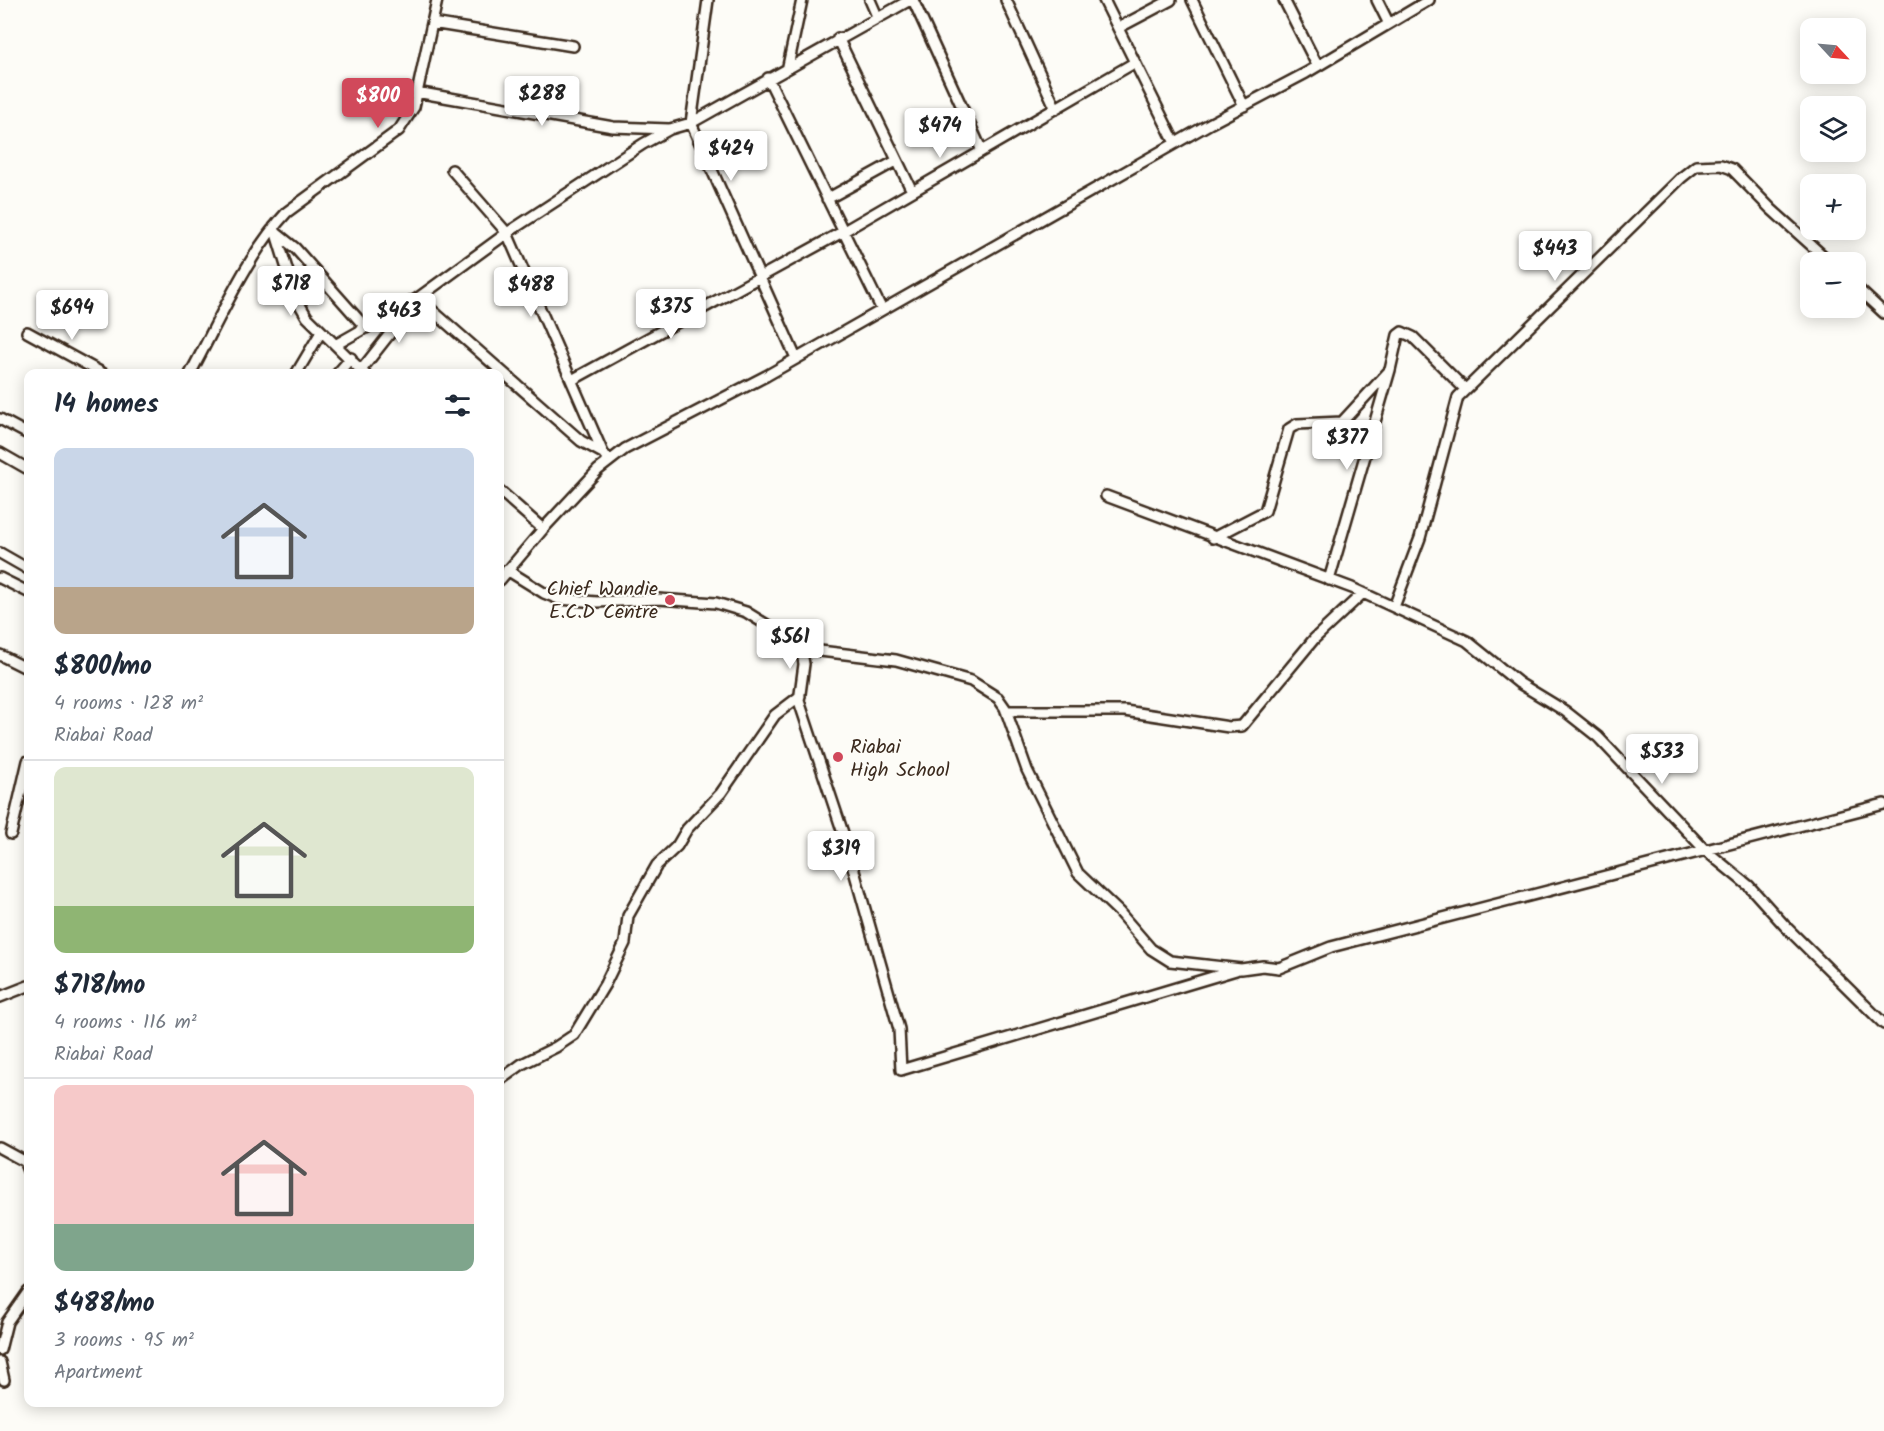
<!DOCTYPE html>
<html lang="en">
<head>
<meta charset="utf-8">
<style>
  body { margin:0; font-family:Kalam,sans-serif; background:#f2f2f3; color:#1f2937; height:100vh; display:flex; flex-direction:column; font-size:22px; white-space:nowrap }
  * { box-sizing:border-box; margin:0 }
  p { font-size:20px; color:#747a83 }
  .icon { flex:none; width:33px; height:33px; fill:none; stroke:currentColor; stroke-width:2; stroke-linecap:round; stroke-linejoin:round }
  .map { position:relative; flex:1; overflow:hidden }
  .sheet { position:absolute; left:24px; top:369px; width:480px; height:1038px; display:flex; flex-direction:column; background:#fff; border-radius:12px; box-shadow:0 3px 15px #0003 }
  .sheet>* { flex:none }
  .needle { width:39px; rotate:116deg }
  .buttons { position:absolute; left:1800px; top:18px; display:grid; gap:12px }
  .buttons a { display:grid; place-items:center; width:66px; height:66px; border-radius:12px; background:#fff; box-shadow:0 3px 15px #0003; font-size:30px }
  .price { position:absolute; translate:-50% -51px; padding:0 14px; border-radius:6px; background:#fff; color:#222; font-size:20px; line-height:39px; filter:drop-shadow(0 2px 3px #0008) }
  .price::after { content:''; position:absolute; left:50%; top:36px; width:18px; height:14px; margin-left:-9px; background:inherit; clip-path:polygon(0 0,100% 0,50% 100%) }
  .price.selected { background:#d1495b; color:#fff }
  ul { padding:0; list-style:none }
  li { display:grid; align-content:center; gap:12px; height:318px; padding:0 30px }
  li+li { border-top:2px solid #e0e1e3 }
  li span { display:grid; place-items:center; height:186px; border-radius:12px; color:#555 }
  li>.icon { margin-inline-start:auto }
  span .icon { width:108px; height:108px; fill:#fffc; stroke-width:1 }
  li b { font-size:26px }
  h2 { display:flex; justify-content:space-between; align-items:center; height:72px; padding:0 30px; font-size:26px }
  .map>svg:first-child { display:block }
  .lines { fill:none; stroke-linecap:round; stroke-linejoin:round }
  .minor-casing { stroke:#3b2a1e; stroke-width:14 }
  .minor { stroke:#fdfcf7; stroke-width:9 }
  .poi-dot { fill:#d1495b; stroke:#fdfcf7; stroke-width:2 }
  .labels { text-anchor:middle; stroke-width:4.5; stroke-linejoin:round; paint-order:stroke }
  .poi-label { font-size:20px; fill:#3b2a1e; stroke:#fdfcf7; text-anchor:end }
</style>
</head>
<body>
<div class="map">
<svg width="1884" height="1431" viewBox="0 0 1884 1431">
  <rect width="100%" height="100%" fill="#fdfcf7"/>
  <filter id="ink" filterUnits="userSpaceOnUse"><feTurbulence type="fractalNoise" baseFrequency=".0167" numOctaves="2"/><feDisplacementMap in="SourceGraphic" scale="12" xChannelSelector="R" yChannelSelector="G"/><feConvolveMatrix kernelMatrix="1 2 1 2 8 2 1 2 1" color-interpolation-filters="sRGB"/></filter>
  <g filter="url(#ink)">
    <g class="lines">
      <!-- minor casing -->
      <g class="minor-casing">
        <path id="minor" d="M708,0L691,123L796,358
          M870,0L877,16
          M913,0L982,151
          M1006,0L1056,109
          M1104,0L1175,143
          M1192,0L1244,106
          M1284,0L1317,65
          M1377,0L1388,22
          M432,23L573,46
          M1118,28L1171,0
          M838,38L912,191
          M788,66L802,0
          M768,78L882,310
          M416,92L613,127L669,129
          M452,170L507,233L603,453L609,460
          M827,199L896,161
          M274,227L296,298L307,317L365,374
          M275,232L295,248L366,328
          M1856,287L1884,313
          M418,298L581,441L603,453
          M27,332L104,374
          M337,344L418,298L507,233L643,144L670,129L691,123L910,0
          M362,369L403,317L411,301
          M190,374C219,321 246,256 287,212L399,130L414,107L437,0
          M296,374L321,332
          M337,374L351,358
          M572,380L844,231L1134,63
          M0,419L28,434
          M0,453L28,469
          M500,491L543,529L500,580
          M1106,496L1352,588L1467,641L1519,683L1565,711L1598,737L1705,850L1749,886L1785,926L1884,1024
          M543,529L598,470L625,449L766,376L1211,123L1306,73L1429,0
          M1213,538L1265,511L1289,429L1297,424L1342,422L1390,370L1398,335L1402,332L1413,337L1465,389
          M0,553L28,569
          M507,570L544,593L559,599L597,602L658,599L716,603L746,612L801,646L820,651L896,660L971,681L998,698L1005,708L1027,770L1078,873L1119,912L1151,949L1170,961L1241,969L1263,966L1279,968L1331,947L1884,804
          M0,578L28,592
          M1329,580L1390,370
          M1394,607L1420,538L1458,397L1681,178L1696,166L1721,165L1732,169L1771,209L1830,262
          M801,646L804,664L799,701L845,839L899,1029L901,1070L1236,970
          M0,655L28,669
          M1006,711H1125L1229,727L1242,726L1314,639L1363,593
          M11,834L28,761
          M0,997L28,986
          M500,1080L522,1064L556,1047L574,1035L605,984L625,943L628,916L657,865L677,846L687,829L721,793L775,715L800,696
          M0,1148L24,1161L28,1171
          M0,1350L7,1322L28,1292
          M0,1362L4,1380"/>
      </g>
      <!-- minor -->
      <use href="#minor" class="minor"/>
    </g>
  </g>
  <!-- markers -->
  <g class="poi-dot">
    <circle cx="670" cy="600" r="6"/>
    <circle cx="838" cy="757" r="6"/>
  </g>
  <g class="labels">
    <!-- poi labels -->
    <g class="poi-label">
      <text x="658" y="595">Chief Wandie<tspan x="658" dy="23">E.C.D Centre</tspan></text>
      <text x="850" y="753" text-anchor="start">Riabai<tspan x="850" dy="23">High School</tspan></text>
    </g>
  </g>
</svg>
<div class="buttons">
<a><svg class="needle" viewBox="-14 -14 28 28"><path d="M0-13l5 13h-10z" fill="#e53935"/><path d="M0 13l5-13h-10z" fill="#747a83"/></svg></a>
<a><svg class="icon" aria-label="layers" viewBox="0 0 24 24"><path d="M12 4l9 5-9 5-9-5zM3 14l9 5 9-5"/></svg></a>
<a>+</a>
<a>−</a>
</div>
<b class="price" style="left:542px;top:127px">$288</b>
<b class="price selected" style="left:378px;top:129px">$800</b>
<b class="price" style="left:940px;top:159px">$474</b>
<b class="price" style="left:731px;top:182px">$424</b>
<b class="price" style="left:1555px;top:282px">$443</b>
<b class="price" style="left:291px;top:317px">$718</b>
<b class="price" style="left:531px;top:318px">$488</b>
<b class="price" style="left:671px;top:340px">$375</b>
<b class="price" style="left:72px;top:341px">$694</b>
<b class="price" style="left:399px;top:344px">$463</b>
<b class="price" style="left:1347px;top:471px">$377</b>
<b class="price" style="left:790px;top:670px">$561</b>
<b class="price" style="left:1662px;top:785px">$533</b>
<b class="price" style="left:841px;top:882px">$319</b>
<section class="sheet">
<h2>14 homes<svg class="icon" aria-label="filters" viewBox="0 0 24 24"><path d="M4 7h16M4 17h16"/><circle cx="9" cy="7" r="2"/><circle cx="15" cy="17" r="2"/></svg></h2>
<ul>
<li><span style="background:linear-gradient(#c9d6e8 75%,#b9a48a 0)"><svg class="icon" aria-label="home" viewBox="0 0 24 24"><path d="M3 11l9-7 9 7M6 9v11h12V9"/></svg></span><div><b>$800/mo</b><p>4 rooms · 128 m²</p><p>Riabai Road</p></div></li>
<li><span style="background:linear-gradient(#dfe7d0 75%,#8fb573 0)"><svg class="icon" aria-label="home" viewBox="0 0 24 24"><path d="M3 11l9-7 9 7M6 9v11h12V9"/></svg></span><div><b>$718/mo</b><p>4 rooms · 116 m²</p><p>Riabai Road</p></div></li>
<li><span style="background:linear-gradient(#f6c9c9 75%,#7fa58c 0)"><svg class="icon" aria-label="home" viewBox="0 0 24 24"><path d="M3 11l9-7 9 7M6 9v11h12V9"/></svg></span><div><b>$488/mo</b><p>3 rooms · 95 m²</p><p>Apartment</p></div></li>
</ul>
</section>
</div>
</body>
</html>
